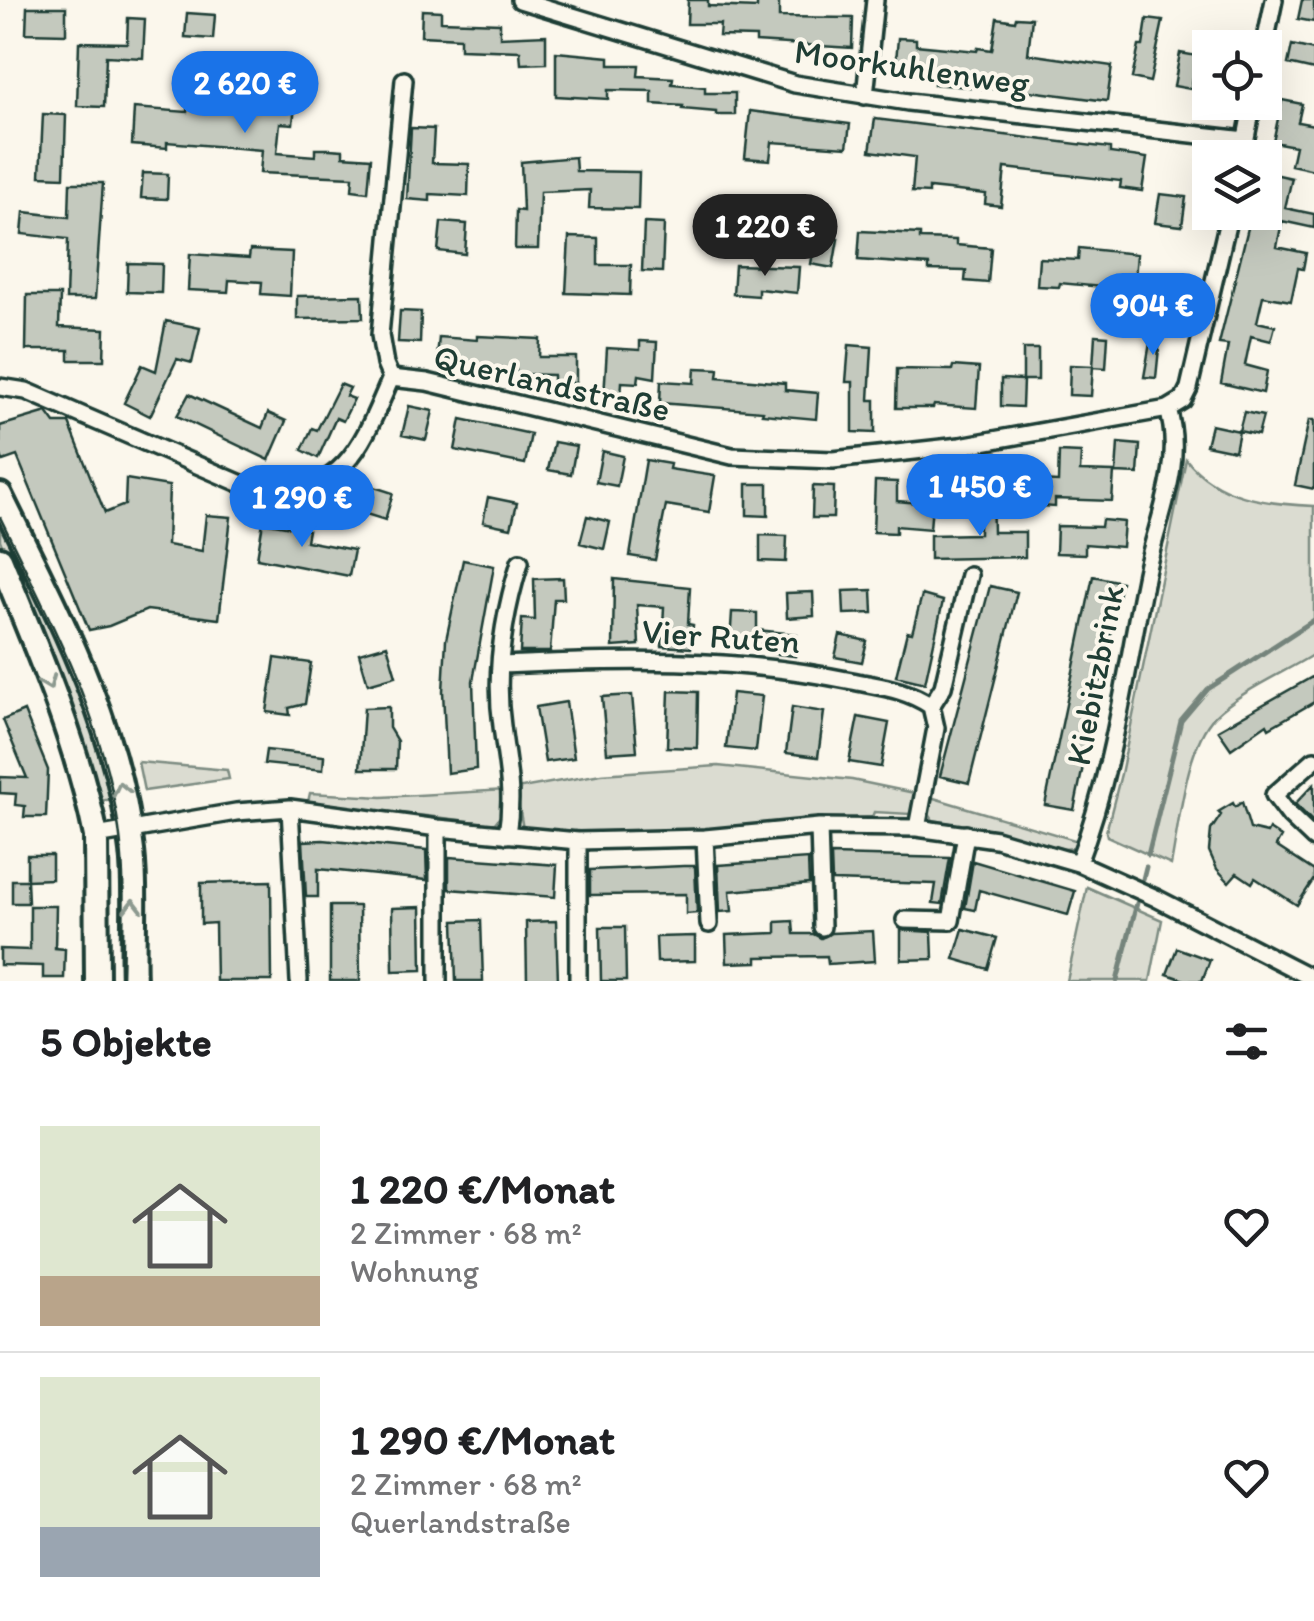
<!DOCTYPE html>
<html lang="de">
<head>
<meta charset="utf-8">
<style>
  body { margin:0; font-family:Itim,sans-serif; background:#f6f6f6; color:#202124; height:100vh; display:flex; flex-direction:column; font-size:38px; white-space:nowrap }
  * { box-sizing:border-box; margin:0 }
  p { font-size:32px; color:#757577 }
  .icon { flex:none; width:55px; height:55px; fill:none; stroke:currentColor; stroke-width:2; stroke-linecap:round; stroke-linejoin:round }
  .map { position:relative; height:981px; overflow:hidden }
  .details { display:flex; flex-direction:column; background:#fff; flex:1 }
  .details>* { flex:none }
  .fabs { position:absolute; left:1192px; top:30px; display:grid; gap:20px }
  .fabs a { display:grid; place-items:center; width:90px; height:90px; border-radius:0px; background:#fff; box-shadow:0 10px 40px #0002; font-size:50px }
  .price { position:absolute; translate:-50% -85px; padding:0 22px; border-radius:35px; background:#1a73e8; color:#fff; font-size:32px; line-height:65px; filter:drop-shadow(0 2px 5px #0008) }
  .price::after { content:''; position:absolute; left:50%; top:60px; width:30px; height:22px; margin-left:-15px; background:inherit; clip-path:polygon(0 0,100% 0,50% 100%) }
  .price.active { background:#222; color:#fff }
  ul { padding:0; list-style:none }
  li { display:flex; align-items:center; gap:30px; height:250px; padding:0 40px }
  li+li { border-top:2px solid #e0e0e0 }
  li span { display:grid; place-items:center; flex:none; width:280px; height:200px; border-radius:0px; color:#555 }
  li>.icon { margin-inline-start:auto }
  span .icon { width:120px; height:120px; fill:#fffc; stroke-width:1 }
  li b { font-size:42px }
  h2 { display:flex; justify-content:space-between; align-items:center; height:120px; padding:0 40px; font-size:42px }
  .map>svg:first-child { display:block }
  .green { fill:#dbdcd1; stroke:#7d8c82; stroke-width:2.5 }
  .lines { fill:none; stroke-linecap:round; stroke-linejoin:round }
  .stream { stroke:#74847b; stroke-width:5 }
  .building { fill:#c4c9be; stroke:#1f3d34; stroke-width:2.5 }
  .street-casing { stroke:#1f3d34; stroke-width:22 }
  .secondary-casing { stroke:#1f3d34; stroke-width:30 }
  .street { stroke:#fbf7ec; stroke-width:15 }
  .secondary { stroke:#fbf7ec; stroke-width:22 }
  .tram { stroke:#1f3d34; stroke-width:2.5 }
  .oneway { stroke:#8d9a90 }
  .labels { text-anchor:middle; stroke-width:8; stroke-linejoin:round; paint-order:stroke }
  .street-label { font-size:35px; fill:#1f3d34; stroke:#fbf7ec }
</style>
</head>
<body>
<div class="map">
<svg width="1314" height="981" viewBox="0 0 1314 981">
  <rect width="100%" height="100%" fill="#fbf7ec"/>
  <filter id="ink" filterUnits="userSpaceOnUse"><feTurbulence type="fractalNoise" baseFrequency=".01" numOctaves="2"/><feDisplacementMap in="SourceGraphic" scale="20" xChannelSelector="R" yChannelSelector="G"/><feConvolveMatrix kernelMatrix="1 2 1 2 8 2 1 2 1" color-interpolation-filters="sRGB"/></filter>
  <g filter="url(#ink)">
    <!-- green -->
    <path class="green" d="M1186,459C1216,498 1267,504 1314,506V654C1282,674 1242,690 1215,716C1186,745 1179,825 1171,865L1107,836L1106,832L1121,774Z
      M0,507L65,639L118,798L100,801L0,540Z
      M138,762L227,770L229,779L144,791Z
      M718,766L852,780L919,794L910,814L874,812L872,817C755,822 640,841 523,829L516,789L601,774Z
      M506,790L502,814L494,824L308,802L310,793L382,797Z
      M927,796L1078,841L1074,848L1064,849L1001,832L933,820L926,810Z
      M1087,887L1162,920L1150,981H1067Z"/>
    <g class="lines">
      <!-- stream -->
      <path class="stream" d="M1148,855L1181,721L1208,689L1314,620
        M1143,879L1146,867
        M1117,981L1137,903"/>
    </g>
    <!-- building -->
    <path class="building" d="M688,0H708V6L757,8V0H779V17L853,18L852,48L756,42V37L719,36L720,24H687Z
      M1302,0H1314V22L1298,19Z
      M27,7H66V34L26,33Z
      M422,10L441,11V21L500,23V37L546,35V63L521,64L520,51L460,49V38L421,36Z
      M187,13L215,15L213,39L185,37Z
      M1016,17L1032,18L1028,54L1112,66L1107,101L992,86V89L934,84L935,77L895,73L898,38L916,39V45L977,51L978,48L992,50L997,18L1015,21Z
      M128,18L145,19L143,58L106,56L104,107L77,106L79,42L127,43Z
      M1147,19L1163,21L1150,82L1132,78L1139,46H1143Z
      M1292,45L1314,50V70L1288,64Z
      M556,52L609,57V65H639L638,76L673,78L672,84L705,87V93H735V115H716V112L682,109L683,106L652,104V91L608,90V99L556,96Z
      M1180,53L1197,56L1191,89L1174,86Z
      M264,94L296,97L293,124L280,123L277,153L315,156V149H329L343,150V156L371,158L368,192L352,190L353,177L260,173L262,150L167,142V148L132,145L134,108L187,112L188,96L215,98V102L264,106Z
      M1282,100L1302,104L1298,122L1314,125V170L1291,165L1295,146L1273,142Z
      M750,111L850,124L847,147L772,142L770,160L745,158Z
      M43,114L66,115L64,177L40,176Z
      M875,119L1110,148V153L1147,158L1142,191L1120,188L1121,181L1005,168L1001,206L985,204L986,194L929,188V193L912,192L915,157L870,151Z
      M411,128L434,129L432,163L469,164L468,196L430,194V201L407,199Z
      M575,157L576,171L639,172L638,209L589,208L590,190L540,192L538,249H515L516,210L523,211L521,162Z
      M1265,172L1292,178L1285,208L1314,214V228L1282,221L1277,247L1306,253L1303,269L1298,268L1291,301L1263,296L1257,322L1275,326L1271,341L1251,336L1245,365L1267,371L1263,393L1221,383L1228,345L1219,344L1252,212H1265Z
      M143,173L168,174L167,199L141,198Z
      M70,183H103L95,299H66L68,239L22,234L24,212L69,217Z
      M1160,194L1186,197L1182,226L1155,223Z
      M441,222L467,224L465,254L438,251Z
      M644,223L664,224L662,272L642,271Z
      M860,231L920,234V239L956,240V245L991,248L988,283L965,281L966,271L929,270V265L858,260Z
      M816,235L838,239L833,268L811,264Z
      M569,237L598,238V265H631L630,295L566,293Z
      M1079,248L1137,254L1134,290L1060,283L1059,287L1037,286L1039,258L1078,260Z
      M250,250L292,252L290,296L261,294L262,282L229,280L228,292L188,290L190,254L249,258Z
      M128,263L162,264L161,293L127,292Z
      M735,265L799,267L797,293L758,289V296L733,294Z
      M1161,276L1191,281L1186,305L1157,300Z
      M27,295H60L59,327L105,329L104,360H69V350H26Z
      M362,295L363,318L297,319V296Z
      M400,311L421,312L420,343L398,342Z
      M166,321L200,328L192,363L177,359L150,416L124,403L142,365L156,371Z
      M1095,335L1108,336L1106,368L1093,367Z
      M477,336L540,339L539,357H576V383H553V375L516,374V370L476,369V362L437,358L439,337L477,340Z
      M1151,337L1160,338L1156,378L1144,377Z
      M640,341L657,342L655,378L639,375L638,383L622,382L621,398L604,397L607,348L640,350Z
      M849,345L872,347L869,400H875V433L853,432V382H846Z
      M1023,349H1038V380H1023Z
      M1070,365L1093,366L1091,396L1069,395Z
      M953,366L979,368L976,408L934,405L933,408H896L897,369L952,370Z
      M695,368L719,369L718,377L785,383V390L818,393L816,419L762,414L763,411L660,403L661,381L694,383Z
      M1001,379L1023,380L1022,407L1001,406Z
      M340,384L350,388L346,396L354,399L343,421L336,418L318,458L302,450L312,428L317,430Z
      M189,394L262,428L268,413L286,421L269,460L177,416Z
      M409,406L433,411L426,440L402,435Z
      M47,412L55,423H69L105,513L125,505L126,479L169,486L167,545L202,551L206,515L231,517L219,619L147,610L109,626L89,630L17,456L3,461L0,453V426Z
      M1244,412L1263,416L1258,435L1239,431Z
      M461,419L531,434L525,464L455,450Z
      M1309,420H1314V489L1295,485Z
      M1211,425L1239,431L1235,451L1206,445Z
      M554,442L576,446L571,474L548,470Z
      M1118,443L1140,445L1138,474L1116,473Z
      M602,451L623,456L617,486L596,482Z
      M1059,452L1081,453L1080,471L1114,472L1112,501L1055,499V507L997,503V464H1019V480L1058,482Z
      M646,460L670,464L669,469L715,476L709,512L666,505L655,560L630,556Z
      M935,474H958V504H935Z
      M875,481L897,482V501L932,504L930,529L896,526V533L873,532Z
      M362,483L393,493L385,520L353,510Z
      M747,484H768V516L747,515Z
      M813,486L834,487L833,518H812Z
      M992,492L993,532H1025V557L930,559V535L979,534V493Z
      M488,497L517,503L511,528L483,522Z
      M587,516L610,522L604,549L580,543Z
      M1102,520L1124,522L1122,547L1085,544V554L1056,553L1057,526L1101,527Z
      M263,522L308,530L306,541L354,550L349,576L257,558Z
      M760,535L787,536L786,562L760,561Z
      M463,560L494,566L473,681L476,769L447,773L443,691L446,640Z
      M1093,576L1121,582L1074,810L1045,805Z
      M563,578L564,599H554L550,652H520L522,619L535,620L534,579Z
      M614,579L690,587L688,624L693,625L691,648L662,646L664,607L637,605L639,645L613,647Z
      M990,586L1017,592L969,783L940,776Z
      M872,590L873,613L844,614L843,591Z
      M813,592L814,616L787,618L786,593Z
      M922,595L943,601L925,683L896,676L907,632L912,633Z
      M732,612L757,613V630L797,634L795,656L769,653L770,645L730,643Z
      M840,635L867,641L862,662L835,657Z
      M387,645L396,676L368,684L359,653Z
      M275,658L311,663L305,704L289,708L290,715L267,712Z
      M1314,676V702L1269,728L1267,724L1231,749L1218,730Z
      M669,691L698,692L697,748L667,747Z
      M732,693L762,696L756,751L726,748Z
      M632,695L637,751L607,753L602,697Z
      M566,702L574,758L545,762L536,707Z
      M389,707V728L397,741L396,769H360L364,708Z
      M792,707L824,712L818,757L786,753Z
      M24,711L48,770L46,817H24L25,806L15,805L16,794L0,793V777L27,778L3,720Z
      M858,717L889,723L881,767L849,762Z
      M266,750L324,756L323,770L264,764Z
      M1314,784V823L1295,804Z
      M1242,802L1250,829L1267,833L1269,829L1281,837L1276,846L1314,871V879L1297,905L1255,878L1252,883L1237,873L1229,882L1217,869L1209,851L1211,830L1221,815L1218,812L1233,803L1235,807Z
      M323,840L426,850L427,880L318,869V897H306L303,841Z
      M27,855H52V879L27,880Z
      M831,855L950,858L942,904L933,903L936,884L832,881Z
      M449,857L557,865L555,897L449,889Z
      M808,859L809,884L730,891L732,911L720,912L718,865Z
      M973,861L1075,891L1068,915L979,890L975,910L965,908Z
      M684,866H695L697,913L686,914V894L590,895V870Z
      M12,880H27L28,903H12Z
      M271,881L272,981H216L215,923L201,924V883Z
      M30,906H56L55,948L65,949L64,978H43V966L0,965V949L30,950Z
      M330,906H359L360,981H330Z
      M421,907L422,970L393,971L392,908Z
      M481,920L483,981H456L454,921Z
      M556,921L558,981H527L526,922Z
      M793,921L794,934H813L821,938L831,933L873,931L875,961L828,964L827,956L757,957V962L727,963L726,935L776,933V922Z
      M600,927H625L626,981H601Z
      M963,929L997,938L988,969L954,959Z
      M901,930L932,932L933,959L901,960Z
      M695,936V961L657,962L656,937Z
      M1177,948L1210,960L1202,981H1187L1167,974Z"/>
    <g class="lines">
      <!-- street casing -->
      <g class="street-casing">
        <path id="street" d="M520,0L795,84L908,102L1245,140
          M1264,48L1274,0
          M865,96L875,0
          M1242,158L1253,102
          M391,378L427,382L732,456L833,460L960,446L1168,409L1183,400L1189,388L1230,212
          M391,378L385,364L380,335L404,80
          M0,387L26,391L267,495C348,491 363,442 391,378
          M501,665C619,659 735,657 852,681C881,687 906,689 931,706
          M1314,760L1274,795L1290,816L1314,839
          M290,808L299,981
          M819,827L822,927
          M438,828V981
          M917,828L936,728L931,706L943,687L969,575
          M507,835C514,791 507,768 502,726C494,671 504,614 520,562
          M96,836L236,812L290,808L438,828L578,841L705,838L819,827L917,828L996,839L1078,863L1156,898L1314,979
          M705,838L709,924
          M1078,863C1114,769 1126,671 1146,573C1157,519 1185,464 1168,409
          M905,920L951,921L966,834
          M578,981V841"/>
      </g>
      <!-- secondary casing -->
      <g class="secondary-casing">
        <path id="secondary" d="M0,495C56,610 118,722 132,851C137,894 132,938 134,981
          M0,559C37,649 77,741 96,836L97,981"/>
      </g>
      <!-- street -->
      <use href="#street" class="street"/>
      <!-- secondary -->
      <use href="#secondary" class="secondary"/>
      <!-- tram -->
      <path class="tram" d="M0,517C49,618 103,716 119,829C126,878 123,931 122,981"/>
    </g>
    <!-- one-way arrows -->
    <defs><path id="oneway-chevron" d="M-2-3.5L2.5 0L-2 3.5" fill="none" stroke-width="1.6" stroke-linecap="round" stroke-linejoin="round" transform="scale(2.5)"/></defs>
    <g class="oneway">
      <use href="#oneway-chevron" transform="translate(48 683) rotate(68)"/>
      <use href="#oneway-chevron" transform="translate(121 789) rotate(-103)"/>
      <use href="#oneway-chevron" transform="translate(133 906) rotate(-90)"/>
    </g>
  </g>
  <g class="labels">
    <!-- street labels -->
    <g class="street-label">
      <text transform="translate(912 67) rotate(8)" y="12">Moorkuhlenweg</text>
      <text transform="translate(552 383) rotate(13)" y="12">Querlandstraße</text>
      <text transform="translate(721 636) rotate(4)" y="12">Vier Ruten</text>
      <text transform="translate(1095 675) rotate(-79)" y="12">Kiebitzbrink</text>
    </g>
  </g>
</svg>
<div class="fabs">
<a><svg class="icon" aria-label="locate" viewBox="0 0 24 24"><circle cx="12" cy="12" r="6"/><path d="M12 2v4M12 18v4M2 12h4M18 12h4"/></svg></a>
<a><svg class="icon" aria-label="layers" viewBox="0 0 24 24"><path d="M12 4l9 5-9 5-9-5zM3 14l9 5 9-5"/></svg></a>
</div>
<b class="price" style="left:245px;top:136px">2 620 €</b>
<b class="price active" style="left:765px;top:279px">1 220 €</b>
<b class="price" style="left:1153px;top:358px">904 €</b>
<b class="price" style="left:980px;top:539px">1 450 €</b>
<b class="price" style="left:302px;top:550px">1 290 €</b>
</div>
<section class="details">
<h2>5 Objekte<svg class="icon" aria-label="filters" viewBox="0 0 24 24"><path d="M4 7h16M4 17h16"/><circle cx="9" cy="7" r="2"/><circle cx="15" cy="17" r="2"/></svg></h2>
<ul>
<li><span style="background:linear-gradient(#dfe7d0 75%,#b9a48a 0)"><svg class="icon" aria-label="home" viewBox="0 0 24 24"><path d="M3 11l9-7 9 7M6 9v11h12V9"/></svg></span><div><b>1 220 €/Monat</b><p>2 Zimmer · 68 m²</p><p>Wohnung</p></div><svg class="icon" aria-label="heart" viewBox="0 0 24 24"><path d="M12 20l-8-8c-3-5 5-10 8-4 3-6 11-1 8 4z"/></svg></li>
<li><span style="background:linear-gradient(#dfe7d0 75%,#9aa5b1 0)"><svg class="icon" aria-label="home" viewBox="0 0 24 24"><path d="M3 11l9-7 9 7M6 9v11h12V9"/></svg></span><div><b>1 290 €/Monat</b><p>2 Zimmer · 68 m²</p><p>Querlandstraße</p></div><svg class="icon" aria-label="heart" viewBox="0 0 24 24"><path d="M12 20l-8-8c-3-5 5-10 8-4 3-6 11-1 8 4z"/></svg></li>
</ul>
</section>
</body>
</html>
